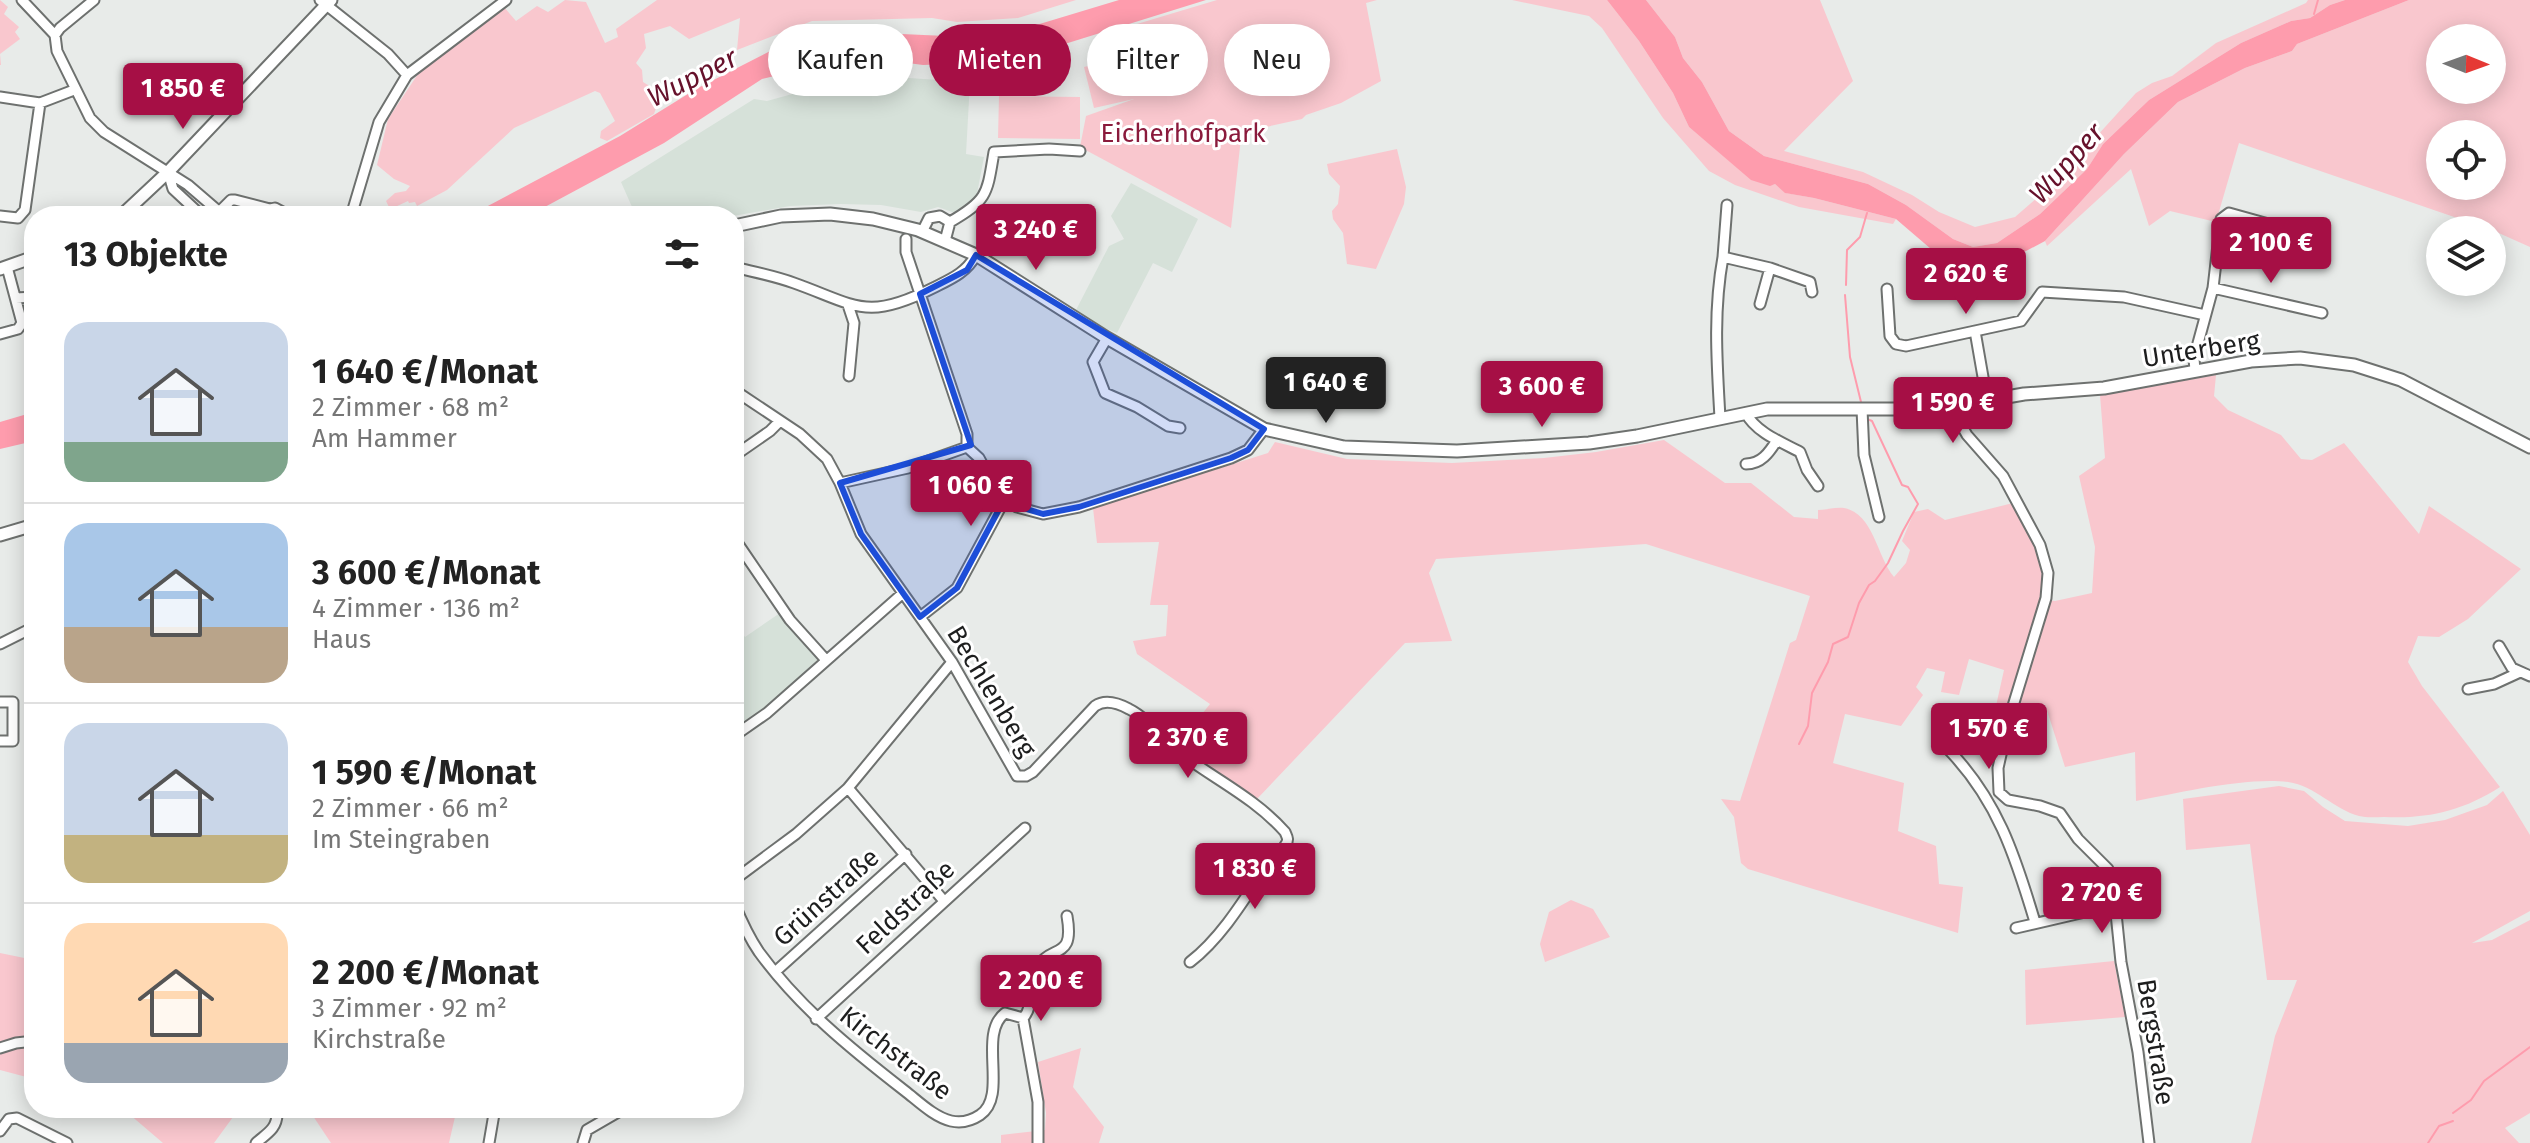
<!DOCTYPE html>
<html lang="de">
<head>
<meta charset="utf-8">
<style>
  body { margin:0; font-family:"Fira Sans",sans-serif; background:#f2f2f2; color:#222; height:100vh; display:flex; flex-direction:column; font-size:30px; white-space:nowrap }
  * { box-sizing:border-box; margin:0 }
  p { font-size:26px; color:#767676 }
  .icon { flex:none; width:44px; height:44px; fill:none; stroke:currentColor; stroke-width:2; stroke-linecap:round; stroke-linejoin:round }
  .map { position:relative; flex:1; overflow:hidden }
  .panel { position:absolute; left:24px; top:206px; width:720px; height:912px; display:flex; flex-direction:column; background:#fff; border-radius:32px; box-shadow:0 4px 20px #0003 }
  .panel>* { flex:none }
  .guide { position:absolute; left:768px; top:24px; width:760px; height:72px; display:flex; gap:16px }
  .needle { width:52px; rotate:91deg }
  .buttons { position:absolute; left:2426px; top:24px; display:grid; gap:16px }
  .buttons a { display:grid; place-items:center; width:80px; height:80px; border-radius:50%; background:#fff; box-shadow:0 4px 20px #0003; font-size:40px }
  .price { position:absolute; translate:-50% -68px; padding:0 18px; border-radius:8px; background:#a60f45; color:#fff; font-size:26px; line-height:52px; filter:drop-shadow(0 2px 4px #0008) }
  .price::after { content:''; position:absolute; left:50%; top:48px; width:24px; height:18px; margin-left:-12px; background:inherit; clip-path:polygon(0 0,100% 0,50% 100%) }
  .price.selected { background:#222; color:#fff }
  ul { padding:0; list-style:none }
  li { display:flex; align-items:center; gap:24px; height:200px; padding:0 40px }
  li+li { border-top:2px solid #e0e0e0 }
  li span { display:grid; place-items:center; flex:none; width:224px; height:160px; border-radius:24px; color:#555 }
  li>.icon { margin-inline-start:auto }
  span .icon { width:96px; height:96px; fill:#fffc; stroke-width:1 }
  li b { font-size:34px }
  h2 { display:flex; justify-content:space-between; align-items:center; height:96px; padding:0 40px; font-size:34px }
  .tag { padding:0 28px; border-radius:36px; background:#fff; box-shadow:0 4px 20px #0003; font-size:28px; line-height:72px }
  .tag.selected { background:#a60f45; color:#fff }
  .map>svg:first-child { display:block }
  .built { fill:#d6e1d9 }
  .green { fill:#f9c7ce; fill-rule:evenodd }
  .water { fill:#fe9cad }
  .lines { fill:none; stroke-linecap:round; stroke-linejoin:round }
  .stream { stroke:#fe9cad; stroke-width:2 }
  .minor-casing { stroke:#6e716f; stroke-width:13 }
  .major-casing { stroke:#6e716f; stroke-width:15 }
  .minor { stroke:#fff; stroke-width:9 }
  .major { stroke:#fff; stroke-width:11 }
  .marked { fill:#1d4ed8; fill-opacity:0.2; stroke:#1d4ed8; stroke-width:6; stroke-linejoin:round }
  .labels { text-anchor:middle; stroke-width:6; stroke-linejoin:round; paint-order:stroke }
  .park-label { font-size:26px; fill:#8a1a3c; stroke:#fff }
  .street-label { font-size:26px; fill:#1d1e1e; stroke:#fff }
  .water-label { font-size:28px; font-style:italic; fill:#66112b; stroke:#fff }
</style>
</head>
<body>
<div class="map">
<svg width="2530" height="1143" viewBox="0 0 2530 1143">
  <rect width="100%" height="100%" fill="#e8ebe9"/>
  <!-- built -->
  <path class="built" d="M878,76L970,82L966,154L984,157L976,199L955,213L938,207L921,212L881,205L841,204L790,206L733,216H636L621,182L754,99L767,101L832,83Z
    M1131,183L1198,219L1172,272L1153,263L1117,333L1102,327L1076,310L1109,246L1124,239L1111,216Z
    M780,613L821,658L766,709L734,730V620L745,637Z"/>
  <!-- green -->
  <path class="green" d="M0,0L8,7L4,14L19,27L15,32L20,39L0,54L1,65H0Z
    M565,0L586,2L605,43L618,37L616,29L657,0H1076L1018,18L957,22L932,18L812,21L737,50L740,18L689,39L670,26L644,34L646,48L636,63L642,70L643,82L661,93L654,114L607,141L600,138L601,131L615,121L600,93L595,91L514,128L447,190L417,206L415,202L409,203L408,201L395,207H389L386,201L395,193L406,191L410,186L394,179L377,165L388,119L418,74L504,7L516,21L537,6L548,12Z
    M1217,0H1377L1366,3L1381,81L1341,103L1306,115L1302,119L1248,131L1241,138L1231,228L1080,147L1086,116L1134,99L1094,108L1084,67L1124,57L1134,94L1127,27Z
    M1512,0H1607L1639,41L1673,93L1689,127L1751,179L1770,185L1775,184L1786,193L1814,198L1896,219L1893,224L1799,207L1735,185L1709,171L1663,118L1602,28L1589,16Z
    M1646,0H1820L1853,81L1784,151L1863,172L1912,195L1939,212L1975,227L2015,217L2055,182L2136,93L2152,83L2172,76L2216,43L2306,3L2308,0H2345L2330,5L2310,18L2291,21L2241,43L2149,100L2103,144L2087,169L2040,214L1997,243L1973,247L1953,239L1906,205L1868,184L1764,156L1729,131L1702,82L1683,58L1675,37Z
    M2409,0H2530V247L2492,230L2239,143L2216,222L2170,211L2149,226L2131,169L2047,246L2045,241L2124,154L2178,102L2245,68L2292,51L2297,44ZM2440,38H2492V90H2440ZM2440,134H2492V186H2440Z
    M999,96L1080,97V139L998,138Z
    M1397,149L1406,187L1404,204L1376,269L1347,264L1343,233L1333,219L1332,211L1338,204L1340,186L1329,174L1327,164Z
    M2216,375L2214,396L2228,410L2281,435L2301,459L2312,460L2344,443L2419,534L2429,506L2521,569L2468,619L2439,637L2418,636L2408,662L2422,686L2500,787C2463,811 2427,819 2384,817C2376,817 2367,818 2359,816C2333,809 2316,786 2288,782C2245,777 2179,793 2136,801L2135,752L2065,767L2045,704L2036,714L2015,719L1988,742L2004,670L1969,659L1959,695L1941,692L1945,672L1927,668L1916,687L1923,695L1901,726L1845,714L1833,763L1904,783L1898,831L1936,846L1939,884L1963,887L1958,933L1748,869L1741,863L1734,817L1721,799L1740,801L1790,643L1796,640L1810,596L1646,544L1436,559L1429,573L1452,641L1405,643L1256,800L1203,764L1221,750L1194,724L1210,704L1137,654L1133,641L1166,636L1168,605H1150L1159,542L1097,543L1093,508L1268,453L1275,442L1347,459L1452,463L1544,458L1596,452L1664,440L1725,483H1751L1794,517L1818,519V510C1826,510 1836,507 1844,508C1874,514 1876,555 1894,577L1906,563L1910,550L1902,541L1914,512L1928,509L1945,520L2013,503C2031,536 2047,560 2041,599L2055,601L2092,593L2095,547L2079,476L2105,458L2100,395Z
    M2279,786L2304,791L2323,807L2345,821L2408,826L2445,820L2487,805L2503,791L2530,835V911L2472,943L2492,940L2530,920V1113L2505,1128L2519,1143H2251L2275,1036L2297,980H2267L2250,844L2186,850L2183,799Z
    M1571,900L1593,909L1610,937L1545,962L1540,944L1549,912Z
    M0,953L34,960V1079L0,1070Z
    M2114,961L2125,1017L2026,1025L2025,970Z
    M1081,1048L1073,1087L1104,1127L1099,1143H1001V1135L1045,1130L1046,1113L1038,1062Z
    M122,1108H218L233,1117L214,1143H163Z
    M333,1108H391L398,1115L432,1108H457L449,1143H331L313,1116Z"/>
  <!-- water -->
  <path class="water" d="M1119,0H1206L1039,52L996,62L923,65L885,60L863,61L799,70L762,79L664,143L528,216H469L620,136L696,89L784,44L803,40L818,33L857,32L946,36L1003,31L1033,26Z
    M1607,0H1646L1675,37L1683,58L1702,82L1729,131L1764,156L1868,184L1906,205L1953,239L1973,247L1997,243L2040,214L2087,169L2103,144L2149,100L2241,43L2291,21L2310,18L2330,5L2345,0H2409L2297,44L2292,51L2245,68L2178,102L2124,154L2045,241L2011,259L1980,262L1952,258L1931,249L1896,219L1814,198L1785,193L1775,184L1770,186L1751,180L1689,127L1673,93L1639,41Z
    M34,412V441L0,449V422Z"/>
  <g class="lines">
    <!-- stream -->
    <path class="stream" d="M2314,14L2318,0
      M1966,260C1962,273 1970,286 1966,298
      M1846,285L1847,250L1860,237L1867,213
      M1845,295L1850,357L1861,402
      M1799,744L1808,726L1812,693L1828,662L1833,644L1848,637L1859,603L1869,585L1875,581L1888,563L1903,531L1918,504L1908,487L1902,485L1872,421L1867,419
      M2453,1113L2471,1100L2484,1081L2530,1047
      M2428,1143L2439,1126L2453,1121"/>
    <!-- minor casing -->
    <g class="minor-casing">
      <path id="minor" d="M22,0L55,35L57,51L90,118L104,132L188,185L224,216
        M320,0L388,54L407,75
        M55,35L60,28L94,0
        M0,97L40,103L74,90
        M168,172L173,189L202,216
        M220,211L231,200H235L270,209L275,208L290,216
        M0,216L18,218L25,210L40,103
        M351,216L379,122L407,75L506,0
        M922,232L929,218L940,216L950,222
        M906,239V252L967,434V447
        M945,241L950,222C988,200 987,194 994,152L1049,149L1080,151
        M1723,257L1727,205
        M734,267C754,272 775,276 794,283C856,305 866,322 933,288C951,279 966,273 976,255
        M2213,288L2322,313
        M1887,289L1890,336L1896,344L1906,346L1975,331L1987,400
        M16,298L34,297
        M1760,304L1770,268
        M848,305L854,323L849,376
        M1975,331L2021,321L2042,292L2124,297L2205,315
        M0,334L18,329L22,323L7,267
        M1107,338L1093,362L1105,393L1137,407L1168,426L1180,428
        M2195,371L2194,358L2213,288L2221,219L2229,213L2322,239
        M734,390L800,434L827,459L840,483L861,534L952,662L1017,776H1026L1033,772L1095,706C1105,699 1118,703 1129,709C1147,718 1161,737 1176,750C1212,778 1254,797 1285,832C1287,837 1289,839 1286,844C1281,852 1271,859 1265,868C1244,900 1221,938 1190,962
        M1951,407L1967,435L2003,476L2040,545L2048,573L2046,598L2009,719L1998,768L1999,792L2008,800L2040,806L2060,813L2078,839L2108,869L2113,884L2121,962L2138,1052L2149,1143
        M1862,409L1864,455L1879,517
        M1746,413C1755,432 1783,443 1800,452L1807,470L1818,486
        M1720,418C1717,364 1713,312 1723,257L1770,268L1810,282L1812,292
        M967,447L979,458L997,491L1005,499L1017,507L1043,514L1079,507L1231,458L1248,450L1264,429
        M734,456L770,431L780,421
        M1746,464C1761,464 1769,453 1777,440
        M840,483L908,468L967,447
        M734,538L790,620L826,660
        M920,617L957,588L1005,499
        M0,644L34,627
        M2499,646L2512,668L2530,676
        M2468,689L2494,684L2518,673
        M0,702H13V741H0
        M734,736L767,713L903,593
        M1947,748C1997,799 2015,855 2035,922
        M848,788L944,901
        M734,880L796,834L848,788L952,662
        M734,903C741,920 748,936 759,952C799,1007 851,1049 905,1091C918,1101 934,1117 951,1121C960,1123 971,1121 980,1115C1009,1096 977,1034 1005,1013L1023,1018L1038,1102V1143
        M2016,928L2115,905
        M775,972L906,854
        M1023,1018C1035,1006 1027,985 1035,970C1051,942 1075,962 1067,916
        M816,1019L1025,828
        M0,1048L16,1043L34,1041
        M0,1131L9,1119L17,1118L67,1143
        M256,1143C266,1134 277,1129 277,1114L271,1108
        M489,1143L495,1108
        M583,1143L587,1130L625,1108"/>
    </g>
    <!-- major casing -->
    <g class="major-casing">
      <path id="major" d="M121,216L168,172L331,0
        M734,226L781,216L830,214L873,219L918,230L976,255L1107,338L1264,429L1344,447L1457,451L1589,443L1637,436L1767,409H1938L2024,394L2104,388L2251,361L2300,358L2354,365L2401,380L2530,447
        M0,269L34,257
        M0,535L34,525"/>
    </g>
    <!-- minor -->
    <use href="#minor" class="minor"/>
    <!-- major -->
    <use href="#major" class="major"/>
  </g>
  <!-- marked area -->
  <path class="marked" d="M976,255L1264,429L1248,450L1231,458L1079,507L1043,514L1003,502L957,588L920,617L861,534L840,483L971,445L920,294L967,270Z"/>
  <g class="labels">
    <!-- park labels -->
    <g class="park-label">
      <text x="1183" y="142">Eicherhofpark</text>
    </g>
    <!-- street labels -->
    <g class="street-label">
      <text transform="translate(2201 349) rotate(-9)" y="9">Unterberg</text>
      <text transform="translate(992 691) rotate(59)" y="9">Bechlenberg</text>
      <text transform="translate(826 897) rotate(-42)" y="9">Grünstraße</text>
      <text transform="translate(905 907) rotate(-43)" y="9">Feldstraße</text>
      <text transform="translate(2156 1042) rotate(81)" y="9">Bergstraße</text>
      <text transform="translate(896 1053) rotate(38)" y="9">Kirchstraße</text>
    </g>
    <!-- water labels -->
    <g class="water-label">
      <text transform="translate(692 77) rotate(-27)" y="10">Wupper</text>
      <text transform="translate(2066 163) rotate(-48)" y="10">Wupper</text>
    </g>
  </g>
</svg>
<div class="buttons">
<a><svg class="needle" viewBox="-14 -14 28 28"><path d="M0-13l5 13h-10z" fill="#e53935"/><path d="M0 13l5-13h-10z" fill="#767676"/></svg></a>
<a><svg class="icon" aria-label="locate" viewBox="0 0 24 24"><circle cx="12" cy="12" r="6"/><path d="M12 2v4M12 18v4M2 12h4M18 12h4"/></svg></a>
<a><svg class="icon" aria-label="layers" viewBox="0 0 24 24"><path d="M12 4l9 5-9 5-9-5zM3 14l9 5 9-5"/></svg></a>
</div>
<b class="price" style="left:183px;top:131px">1 850 €</b>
<b class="price" style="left:1036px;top:272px">3 240 €</b>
<b class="price" style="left:2271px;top:285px">2 100 €</b>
<b class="price" style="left:1966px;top:316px">2 620 €</b>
<b class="price selected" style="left:1326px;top:425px">1 640 €</b>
<b class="price" style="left:1542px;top:429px">3 600 €</b>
<b class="price" style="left:1953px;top:445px">1 590 €</b>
<b class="price" style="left:971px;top:528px">1 060 €</b>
<b class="price" style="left:1989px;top:771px">1 570 €</b>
<b class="price" style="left:1188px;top:780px">2 370 €</b>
<b class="price" style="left:1255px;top:911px">1 830 €</b>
<b class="price" style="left:2102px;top:935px">2 720 €</b>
<b class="price" style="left:1041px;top:1023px">2 200 €</b>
<div class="guide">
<a class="tag">Kaufen</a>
<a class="tag selected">Mieten</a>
<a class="tag">Filter</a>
<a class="tag">Neu</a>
</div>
<section class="panel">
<h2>13 Objekte<svg class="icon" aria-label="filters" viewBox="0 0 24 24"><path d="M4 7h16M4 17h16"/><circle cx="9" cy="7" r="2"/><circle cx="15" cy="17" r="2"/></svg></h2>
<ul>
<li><span style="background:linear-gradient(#c9d6e8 75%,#7fa58c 0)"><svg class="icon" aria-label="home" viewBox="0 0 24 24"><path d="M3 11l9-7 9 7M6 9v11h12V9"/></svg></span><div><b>1 640 €/Monat</b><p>2 Zimmer · 68 m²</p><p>Am Hammer</p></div></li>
<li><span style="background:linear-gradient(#a9c7e8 65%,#b9a48a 0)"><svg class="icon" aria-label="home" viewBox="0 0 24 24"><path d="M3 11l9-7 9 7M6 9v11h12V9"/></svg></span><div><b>3 600 €/Monat</b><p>4 Zimmer · 136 m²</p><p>Haus</p></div></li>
<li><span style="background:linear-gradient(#c9d6e8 70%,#c2b280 0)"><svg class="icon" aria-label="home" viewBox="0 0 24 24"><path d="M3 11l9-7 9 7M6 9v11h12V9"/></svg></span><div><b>1 590 €/Monat</b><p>2 Zimmer · 66 m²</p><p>Im Steingraben</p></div></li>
<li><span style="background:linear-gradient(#ffd9b3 75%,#9aa5b1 0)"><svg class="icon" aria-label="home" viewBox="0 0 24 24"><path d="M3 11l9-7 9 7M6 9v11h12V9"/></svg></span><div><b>2 200 €/Monat</b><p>3 Zimmer · 92 m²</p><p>Kirchstraße</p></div></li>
</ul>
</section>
</div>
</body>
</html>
